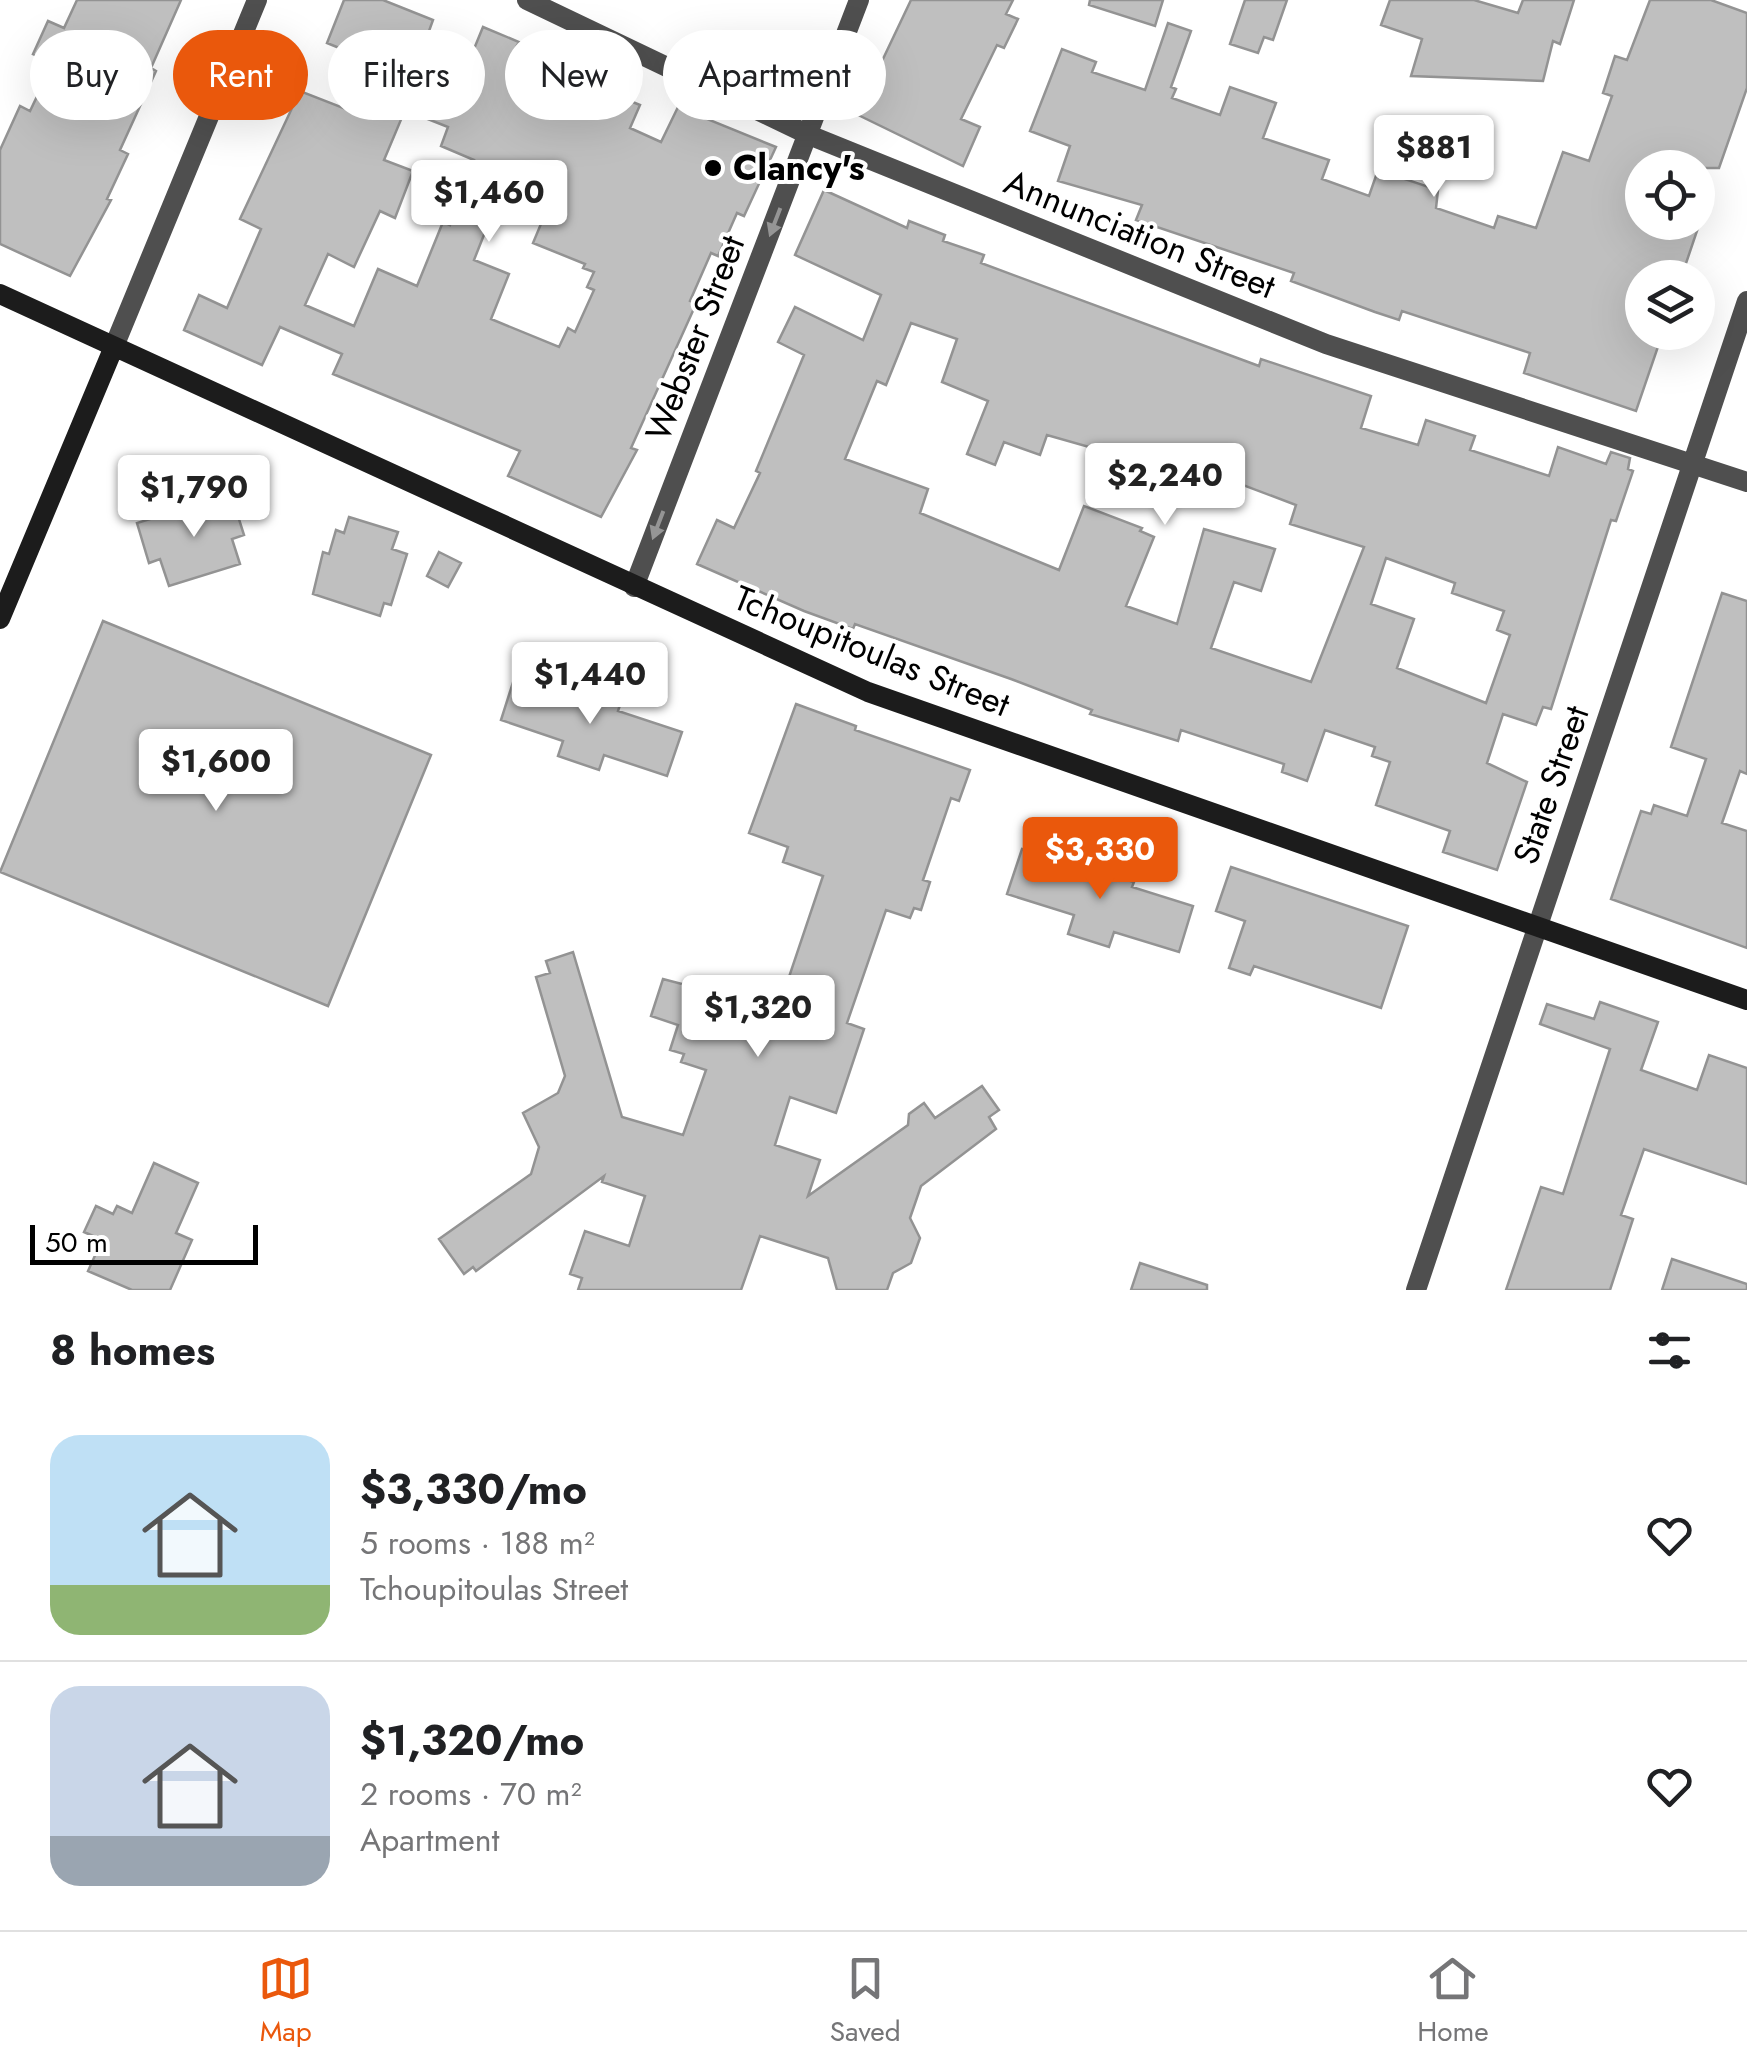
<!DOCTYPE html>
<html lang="en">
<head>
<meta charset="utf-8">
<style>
  body { margin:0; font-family:Jost,sans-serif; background:#f2f2f2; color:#202124; height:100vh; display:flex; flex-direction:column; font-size:38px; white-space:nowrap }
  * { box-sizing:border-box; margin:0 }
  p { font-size:32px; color:#757577 }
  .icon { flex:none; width:55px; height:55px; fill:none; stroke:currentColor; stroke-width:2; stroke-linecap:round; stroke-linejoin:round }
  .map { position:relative; height:1290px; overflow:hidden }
  .sheet { display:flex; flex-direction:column; background:#fff; flex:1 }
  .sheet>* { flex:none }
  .guide { position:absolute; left:30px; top:30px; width:1000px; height:90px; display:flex; gap:20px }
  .fabs { position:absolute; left:1625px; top:150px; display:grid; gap:20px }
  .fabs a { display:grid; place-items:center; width:90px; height:90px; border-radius:50%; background:#fff; box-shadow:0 10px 40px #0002; font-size:50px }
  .scale { position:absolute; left:30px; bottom:25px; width:228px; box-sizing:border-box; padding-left:10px; border:5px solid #000; border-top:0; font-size:28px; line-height:35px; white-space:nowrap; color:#000; -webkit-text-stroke:8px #fff; paint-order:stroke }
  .price { position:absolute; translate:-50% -85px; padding:0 22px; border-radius:10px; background:#fff; color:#222; font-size:32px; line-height:65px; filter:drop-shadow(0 2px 5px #0008) }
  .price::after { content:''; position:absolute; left:50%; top:60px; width:30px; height:22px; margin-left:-15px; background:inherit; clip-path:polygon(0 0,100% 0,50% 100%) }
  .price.on { background:#ea580c; color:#fff }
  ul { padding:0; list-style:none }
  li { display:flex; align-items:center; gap:30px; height:250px; padding:0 50px }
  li+li { border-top:2px solid #e0e0e0 }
  li span { display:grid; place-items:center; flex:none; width:280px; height:200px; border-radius:30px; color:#555 }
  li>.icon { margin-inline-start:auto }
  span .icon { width:120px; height:120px; fill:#fffc; stroke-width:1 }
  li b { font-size:42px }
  h2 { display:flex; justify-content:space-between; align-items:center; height:120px; padding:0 50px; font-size:42px }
  .pill { padding:0 35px; border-radius:45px; background:#fff; box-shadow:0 10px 40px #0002; font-size:35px; line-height:90px }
  .pill.on { background:#ea580c; color:#fff }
  .menu { display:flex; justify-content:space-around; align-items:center; height:140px; border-top:2px solid #e0e0e0; background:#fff; font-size:28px; color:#757577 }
  .menu a { display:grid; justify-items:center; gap:5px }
  .menu .on { color:#ea580c }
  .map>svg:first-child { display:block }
  .building { fill:#bfbfbf; stroke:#939393; stroke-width:2.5; fill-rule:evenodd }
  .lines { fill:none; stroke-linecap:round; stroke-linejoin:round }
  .street { stroke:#4f4f4f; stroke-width:20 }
  .secondary { stroke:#1c1c1c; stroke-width:20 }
  .oneway { fill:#959595 }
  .poi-dot { fill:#000; stroke:#fff; stroke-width:4 }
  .labels { text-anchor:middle; stroke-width:8; stroke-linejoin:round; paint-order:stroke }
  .poi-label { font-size:35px; font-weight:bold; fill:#000; stroke:#fff; text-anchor:start }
  .street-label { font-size:35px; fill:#000; stroke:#fff }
</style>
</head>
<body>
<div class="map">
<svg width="1747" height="1290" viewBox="0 0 1747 1290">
  <rect width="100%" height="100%" fill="#fff"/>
  <!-- building -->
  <path class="building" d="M77,0H181L151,68L156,71L120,150L128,154L107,199L111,200L70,276L0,244V150L20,106L30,111L53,63L33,54L48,21L64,28Z
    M344,0H383L433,20L429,31L474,49L483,27L519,42L515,49L598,83L596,87L640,105L630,128L661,142L678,107L776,147L744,216L737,213L718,256L711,253L690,301L696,304L631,448L637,450L601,517L508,476L520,451L333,374L342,354L280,327L262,365L184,330L199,295L227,308L261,229L240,219L300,91L361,115L381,65L327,43ZM405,110L448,127L441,146L474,160L450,225L443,222L417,286L378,269L354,326L305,305L328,254L354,267L380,211L395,218L413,171L384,160ZM510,169L556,188L533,243L585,264L583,268L594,272L587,287L594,290L575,332L568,328L559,347L491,319L509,274L474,260Z
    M911,0H1013L1006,14L1018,19L1004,48L997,45L961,119L980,127L963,166L852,112L867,78L873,80Z
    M1090,0H1163L1155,26L1089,5Z
    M1245,0H1287L1273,40L1264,37L1258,53L1230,44Z
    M1390,0H1474L1518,13L1523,0H1574L1560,44L1553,41L1543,81L1411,76L1422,39L1381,25Z
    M1650,0H1711L1747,13V88L1719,168H1642V222H1700L1681,278H1642V332H1663L1636,411L1524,373L1530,353L1402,311L1399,320L1375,312L1291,281L1294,273L1136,220L1142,205L1058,181L1070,146L1030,131L1062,49L1096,62L1092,72L1145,90L1168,23L1191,31L1171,87L1176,89L1172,98L1220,115L1230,87L1276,103L1263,138L1329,160L1322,179L1369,196L1378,170L1438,190L1436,208L1494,228L1498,216L1536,228L1563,152L1589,161L1612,96L1603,93L1615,56L1627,60Z
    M824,190L907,228L909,221L945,235L943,241L984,255L981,263L1259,366L1261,359L1371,396L1361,428L1418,445L1426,420L1475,436L1470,450L1549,476L1558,447L1606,464L1611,452L1630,458L1628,469L1633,471L1616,521L1611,520L1551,709L1543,707L1536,725L1503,714L1487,763L1527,782L1497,870L1443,852L1450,831L1376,805L1390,762L1372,756L1375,747L1325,730L1307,781L1282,772L1284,764L1181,730L1178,741L1090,714L1092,710L1011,679L855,624L853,629L804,611L697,564L717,520L734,528L760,473L756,471L804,355L778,342L795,307L863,340L881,295L795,255ZM911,323L957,339L942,382L988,401L967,454L995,465L1004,442L1040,455L1047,435L1170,470L1177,450L1222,466L1219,476L1296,505L1290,524L1364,547L1311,682L1211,648L1234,582L1261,591L1275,549L1204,529L1177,624L1126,606L1154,537L1140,531L1142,528L1084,506L1059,570L920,513L928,489L845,459L877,381L886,385ZM1386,558L1455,583L1452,593L1504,611L1497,630L1510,635L1486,703L1397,668L1414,619L1371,604Z
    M231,494L244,535L232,539L240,564L169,586L160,559L149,563L137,523Z
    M349,517L398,532L392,549L407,554L391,605L384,603L380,616L313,594L323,552L329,554L336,530L344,533Z
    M439,552L461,563L448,587L427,576Z
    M1722,593L1747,601V774L1740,771L1722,823L1747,831V948L1611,899L1641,811L1651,814L1654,805L1687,816L1706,759L1671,747Z
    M103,621L431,755L328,1006L0,872Z
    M515,676L620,705L618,711L682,732L667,776L604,755L599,770L558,756L563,741L501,720Z
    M796,704L856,726L855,730L970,770L959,801L951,798L923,880L930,882L921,910L914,908L910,918L886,910L847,1023L864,1029L836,1113L790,1097L775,1145L820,1160L808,1196L908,1125L909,1114L924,1103L935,1118L982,1086L999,1110L989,1117L996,1129L921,1186L910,1218L920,1238L911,1263L893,1273L887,1290H837L828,1258L760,1236L741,1290H578L582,1278L570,1274L585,1231L629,1246L645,1196L602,1182L604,1176L476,1271L473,1267L464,1274L439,1239L531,1174L539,1147L523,1113L558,1093L565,1076L536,977L550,973L546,961L573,952L622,1117L683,1135L706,1070L681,1062L684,1054L670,1050L678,1025L651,1016L663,979L739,999L746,977L785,989L823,876L783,862L788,847L749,833Z
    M1022,849L1134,882L1132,887L1193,906L1179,952L1114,932L1109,947L1068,934L1074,915L1007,894Z
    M1231,867L1408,926L1381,1008L1254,966L1250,975L1229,968L1245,921L1216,911Z
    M1600,1002L1658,1022L1641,1070L1697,1090L1709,1055L1747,1068V1184L1644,1149L1621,1215L1633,1219L1610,1290H1506L1541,1187L1563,1194L1610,1049L1540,1024L1547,1004L1594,1019Z
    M154,1163L198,1183L176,1233L192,1240L170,1290H132L88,1271L102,1240L84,1232L96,1206L113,1214L117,1206L132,1213Z
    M1672,1259L1747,1284V1290H1662Z
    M1140,1263L1207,1285V1290H1131Z"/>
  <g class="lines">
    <!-- street -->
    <path class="street" d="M527,0L809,135L1326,344L1747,482
      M113,349L257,0
      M634,587L859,0
      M1416,1290L1747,301"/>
    <!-- secondary -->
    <path class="secondary" d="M0,294L868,692L1747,1000
      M0,619L113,349"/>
  </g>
  <!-- one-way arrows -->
  <defs><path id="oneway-solid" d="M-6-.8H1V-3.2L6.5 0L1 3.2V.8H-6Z" transform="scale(2.5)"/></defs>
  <g class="oneway">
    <use href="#oneway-solid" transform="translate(775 222) rotate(111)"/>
    <use href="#oneway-solid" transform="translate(658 525) rotate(111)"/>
  </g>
  <!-- markers -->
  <circle class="poi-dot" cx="713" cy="168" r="10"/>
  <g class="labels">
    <!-- poi labels -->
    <g class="poi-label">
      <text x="733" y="180">Clancy's</text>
    </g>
    <!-- street labels -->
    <g class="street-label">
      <text transform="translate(1140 234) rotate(22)" y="12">Annunciation Street</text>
      <text transform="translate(695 338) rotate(-69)" y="12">Webster Street</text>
      <text transform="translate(872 651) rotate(22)" y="12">Tchoupitoulas Street</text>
      <text transform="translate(1551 785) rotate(-71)" y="12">State Street</text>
    </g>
  </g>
</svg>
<div class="fabs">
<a><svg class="icon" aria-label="locate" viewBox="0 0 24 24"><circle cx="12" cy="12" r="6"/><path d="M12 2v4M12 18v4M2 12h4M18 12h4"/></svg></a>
<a><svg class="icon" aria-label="layers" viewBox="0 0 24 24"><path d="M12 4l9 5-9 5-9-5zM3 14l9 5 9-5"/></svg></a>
</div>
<div class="scale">50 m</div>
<b class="price" style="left:1434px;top:200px">$881</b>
<b class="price" style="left:489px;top:245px">$1,460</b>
<b class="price" style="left:1165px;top:528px">$2,240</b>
<b class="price" style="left:194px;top:540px">$1,790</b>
<b class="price" style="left:590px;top:727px">$1,440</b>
<b class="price" style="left:216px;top:814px">$1,600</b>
<b class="price on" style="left:1100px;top:902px">$3,330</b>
<b class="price" style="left:758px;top:1060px">$1,320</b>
<div class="guide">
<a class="pill">Buy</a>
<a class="pill on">Rent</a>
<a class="pill">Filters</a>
<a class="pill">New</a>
<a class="pill">Apartment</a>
</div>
</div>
<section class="sheet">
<h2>8 homes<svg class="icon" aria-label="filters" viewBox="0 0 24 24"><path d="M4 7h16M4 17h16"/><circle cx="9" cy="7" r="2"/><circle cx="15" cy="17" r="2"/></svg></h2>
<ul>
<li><span style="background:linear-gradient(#bfe0f5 75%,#8fb573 0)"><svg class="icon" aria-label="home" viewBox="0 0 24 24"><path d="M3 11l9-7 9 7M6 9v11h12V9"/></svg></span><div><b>$3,330/mo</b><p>5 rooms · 188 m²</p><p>Tchoupitoulas Street</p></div><svg class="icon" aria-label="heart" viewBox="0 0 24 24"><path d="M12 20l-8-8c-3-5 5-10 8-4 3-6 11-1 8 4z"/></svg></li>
<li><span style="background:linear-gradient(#c9d6e8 75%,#9aa5b1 0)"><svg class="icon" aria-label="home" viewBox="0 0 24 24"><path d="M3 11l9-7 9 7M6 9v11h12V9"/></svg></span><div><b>$1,320/mo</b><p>2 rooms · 70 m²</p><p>Apartment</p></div><svg class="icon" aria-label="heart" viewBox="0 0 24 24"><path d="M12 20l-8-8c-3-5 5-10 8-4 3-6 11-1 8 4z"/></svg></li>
</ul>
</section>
<nav class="menu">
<a class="on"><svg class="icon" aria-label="map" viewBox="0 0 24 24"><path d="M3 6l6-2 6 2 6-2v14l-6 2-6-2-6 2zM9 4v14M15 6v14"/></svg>Map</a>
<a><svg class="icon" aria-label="saved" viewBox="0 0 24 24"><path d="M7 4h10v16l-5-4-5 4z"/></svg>Saved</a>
<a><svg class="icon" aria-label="home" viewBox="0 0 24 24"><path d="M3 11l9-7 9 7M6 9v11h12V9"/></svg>Home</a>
</nav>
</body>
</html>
